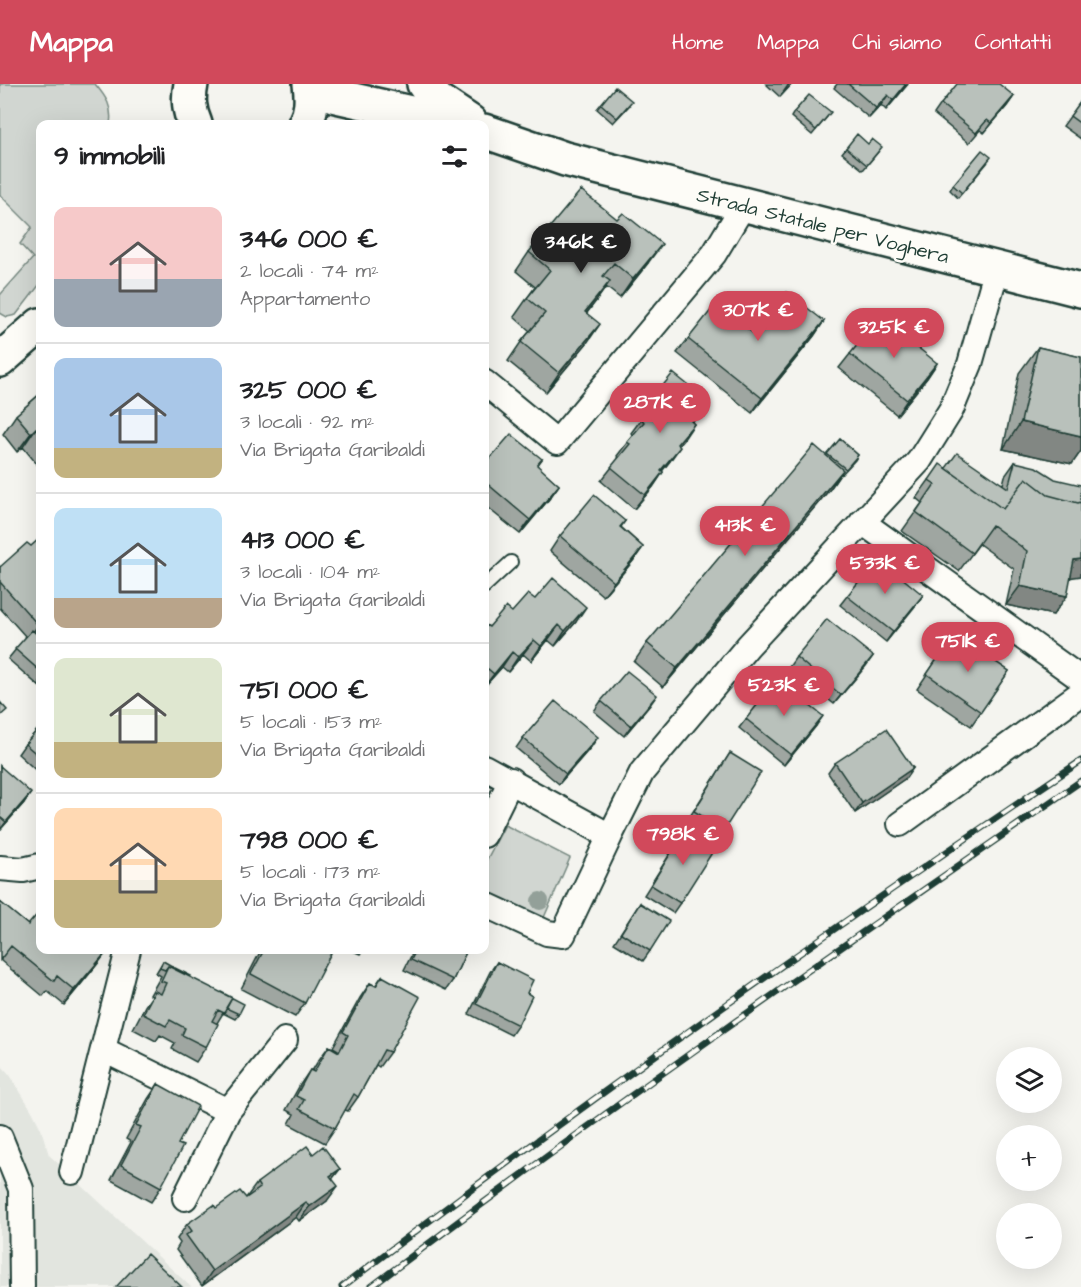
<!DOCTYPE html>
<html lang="it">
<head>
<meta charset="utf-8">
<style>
  body { margin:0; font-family:"Architects Daughter",sans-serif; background:#f2f2f2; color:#202124; height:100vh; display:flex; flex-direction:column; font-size:22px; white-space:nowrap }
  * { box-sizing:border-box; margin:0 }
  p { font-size:20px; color:#757577 }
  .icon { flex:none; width:33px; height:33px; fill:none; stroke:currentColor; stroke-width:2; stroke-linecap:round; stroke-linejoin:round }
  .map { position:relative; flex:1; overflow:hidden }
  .drawer { position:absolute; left:36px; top:36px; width:453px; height:834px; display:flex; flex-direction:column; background:#fff; border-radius:12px; box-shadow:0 6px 24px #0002 }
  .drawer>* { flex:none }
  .fabs { position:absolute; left:996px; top:963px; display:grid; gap:12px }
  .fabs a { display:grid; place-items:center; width:66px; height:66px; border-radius:50%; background:#fff; box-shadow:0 6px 24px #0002; font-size:30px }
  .price { position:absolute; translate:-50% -51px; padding:0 14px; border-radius:21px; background:#d1495b; color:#fff; font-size:20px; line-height:39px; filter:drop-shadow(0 2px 3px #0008) }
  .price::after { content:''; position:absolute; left:50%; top:36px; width:18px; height:14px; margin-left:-9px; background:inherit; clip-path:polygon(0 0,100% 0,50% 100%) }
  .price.current { background:#222; color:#fff }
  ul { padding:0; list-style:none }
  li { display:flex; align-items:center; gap:18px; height:150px; padding:0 18px }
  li+li { border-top:2px solid #e0e0e0 }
  li span { display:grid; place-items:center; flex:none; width:168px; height:120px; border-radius:12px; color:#555 }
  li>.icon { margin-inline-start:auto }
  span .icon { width:72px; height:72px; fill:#fffc; stroke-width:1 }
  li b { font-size:26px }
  h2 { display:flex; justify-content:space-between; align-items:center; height:72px; padding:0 18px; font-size:26px }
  header { display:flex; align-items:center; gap:36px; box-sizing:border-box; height:84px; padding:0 30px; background:#d1495b; color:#fff }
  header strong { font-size:28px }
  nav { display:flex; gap:33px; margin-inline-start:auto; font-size:21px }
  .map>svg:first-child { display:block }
  .built { fill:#e2e5df }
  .green { fill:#d1d6d1; stroke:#788a82; stroke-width:1.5 }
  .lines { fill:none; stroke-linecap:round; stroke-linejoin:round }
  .lane-casing { stroke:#1f3d34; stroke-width:16 }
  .street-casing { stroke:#1f3d34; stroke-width:28 }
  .secondary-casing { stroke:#1f3d34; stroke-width:38 }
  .lane { stroke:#fdfcf7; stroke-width:12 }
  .street { stroke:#fdfcf7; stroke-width:24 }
  .secondary { stroke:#fdfcf7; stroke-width:33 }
  .rail-casing { stroke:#1f3d34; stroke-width:7 }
  .rail { stroke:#fdfcf7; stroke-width:4.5; stroke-dasharray:14; stroke-linecap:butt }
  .tree { fill:#93a099 }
  .wall { fill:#9fa6a1; stroke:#1f3d34; stroke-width:1.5 }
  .shaded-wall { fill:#828783; stroke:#1f3d34; stroke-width:1.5 }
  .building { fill:#b9c1bb; stroke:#1f3d34; stroke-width:1.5 }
  .labels { text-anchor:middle; stroke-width:5; stroke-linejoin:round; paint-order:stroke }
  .street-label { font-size:20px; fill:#1f3d34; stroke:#fdfcf7 }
</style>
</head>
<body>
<header>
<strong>Mappa</strong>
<nav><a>Home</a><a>Mappa</a><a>Chi siamo</a><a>Contatti</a></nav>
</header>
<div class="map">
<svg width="1081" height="1203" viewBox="0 0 1081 1203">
  <rect width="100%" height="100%" fill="#f4f4ef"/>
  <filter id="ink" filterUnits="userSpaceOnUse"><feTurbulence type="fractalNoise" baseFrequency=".0167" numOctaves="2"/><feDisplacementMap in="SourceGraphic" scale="12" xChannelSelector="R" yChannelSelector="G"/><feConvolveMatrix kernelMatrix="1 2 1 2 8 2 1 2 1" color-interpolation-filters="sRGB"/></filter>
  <g filter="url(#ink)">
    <!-- built -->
    <path class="built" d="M0,980L10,991L32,1027L41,1045L49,1071L191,1203H0Z"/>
    <!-- green -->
    <path class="green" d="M0,0H95C106,13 113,23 110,40H40V200L16,231L7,233L0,229V211L33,174L20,160L32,143L0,111Z
      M505,741L570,774L542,838L485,813L484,781Z"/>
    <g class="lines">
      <!-- lane casing -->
      <g class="lane-casing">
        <path id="lane" d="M484,503L511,478"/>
      </g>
      <!-- street casing -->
      <g class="street-casing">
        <path id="street" d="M484,298L557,358L714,170L743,122
          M862,438L1081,595
          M484,683L610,752L642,688L748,562L919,377L951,326L970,280L997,184
          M900,740L1081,609
          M484,751L511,696
          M0,784L23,786L40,782
          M484,820L547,849L563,851L610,752
          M104,966L228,1027L285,956
          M0,1053L21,1105L22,1203
          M72,1088L128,866
          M185,1114L228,1027"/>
      </g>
      <!-- secondary casing -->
      <g class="secondary-casing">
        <path id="secondary" d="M191,0C188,15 189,26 195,40
          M313,0L336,12L460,40
          M424,0L437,16L470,38
          M305,40C312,27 312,15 310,0
          M484,47L565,75L1081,206
          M0,276L40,241"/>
      </g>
      <!-- lane -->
      <use href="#lane" class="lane"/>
      <!-- street -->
      <use href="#street" class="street"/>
      <!-- secondary -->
      <use href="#secondary" class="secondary"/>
      <!-- rail casing -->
      <g class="rail-casing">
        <path id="rail" d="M342,1203C582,1019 830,845 1081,677
          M371,1203C602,1028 842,862 1081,697"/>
      </g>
      <!-- rail -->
      <use href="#rail" class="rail"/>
    </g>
    <!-- trees -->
    <circle class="tree" cx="540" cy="817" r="9"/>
    <!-- wall -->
    <path class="wall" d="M766,0H792L780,13Z
      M837,0H908L886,26L881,21L869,34L834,4Z
      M1014,12L1007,22L984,49L980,46L969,59L934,30L941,20Z
      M1081,17V55L1063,42Z
      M601,20L629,22L613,39L597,25Z
      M794,28L827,33L812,51L791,33Z
      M846,64L878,68L863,86L842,69Z
      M988,78L958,114L950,106L953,101Z
      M529,168L648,179L620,214L606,203L587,229V259L546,308L508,277L521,258L530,247L514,233L535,203L516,187Z
      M824,237L814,252L752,329L677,269L688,255L753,249Z
      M1038,263L1081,273V367L1072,380L1003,365L1019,289Z
      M850,270L937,279L927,294L897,331L839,284Z
      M40,310V384L23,363L17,368L3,350L16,331Z
      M656,310L697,332L692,338L694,340L678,361L670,377L662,387L663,388L653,403L634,425L601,397L619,374L617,372L633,351L631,349L648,326L646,324Z
      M840,355L858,371L855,376L842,390L841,389L830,405L663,603L634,578L647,559L826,372Z
      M542,375L537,382L559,401L549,415L520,450L484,421V381Z
      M1015,378L1070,494L1053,531L1006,521L1014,485L979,460L959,487L902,447L922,419L916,414L929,396L946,384L1003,400L1005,392Z
      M625,437L621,443L643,463L633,477L603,512L550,467L560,452Z
      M0,483L40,545L36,549L40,553V603L8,575L26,553L0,524Z
      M923,511L886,558L840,521L847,512Z
      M535,515L576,538L555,562L548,556L531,577L523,570L508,588L502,583L484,603V540L489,543Z
      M954,550L1009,587L971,642L917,605Z
      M873,572L834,620L789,583L796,573Z
      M601,617L650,621L624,652L594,627Z
      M746,635L816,642L784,681L739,644Z
      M40,643V690L18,670L25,660Z
      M523,654L591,663L559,700L516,664Z
      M730,669L724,746L717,756L687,737Z
      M835,679L913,684L906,694L855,729L828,689Z
      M0,682L24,719L0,746Z
      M685,746L680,819L673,829L644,811Z
      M0,818L28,841L108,866L99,878L64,921L47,907L43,912L1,877Z
      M640,819L650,867L643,877L614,859Z
      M261,866H325L305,919L295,933L241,905Z
      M351,866H363L360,870Z
      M414,866H467L453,896L446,906L404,886Z
      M163,877L172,883L190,893L239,930L235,935L223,929L217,939L206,963L196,978L172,965L175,959L160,951L156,957L133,945L145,922L152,912L150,911L161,892L156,889Z
      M497,878L527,909L518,941L511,951L469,930L490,888Z
      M382,892L390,968L379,983L376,981L358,1013L348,1027L345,1026L335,1044L325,1059L289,1040L294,1030L286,1026L300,1001L310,986L312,987L318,977L329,962L338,967V966L333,963L360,914L370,899L375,902Z
      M158,1000L161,1103L151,1118L111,1096L131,1058L126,1055L148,1015Z
      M313,1070L340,1085L332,1095L327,1117L299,1137L296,1133L202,1202L176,1166L180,1159L177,1155L187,1140L216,1124L246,1114L257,1099Z"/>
    <!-- shaded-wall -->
    <path class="shaded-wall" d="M789,0H792L780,13Z
      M906,0H908L886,26L893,16Z
      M888,11L881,21L869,34L876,24Z
      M1014,12L1007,22L984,49L991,39Z
      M662,160L648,179L620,214L633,195Z
      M610,197L597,216L572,247L585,228Z
      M824,237L814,252L752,329L762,314Z
      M600,240L587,259L546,308L559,289Z
      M937,279L927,294L897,331L907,316Z
      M708,317L697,332L680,352L691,337Z
      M1021,338L1081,352V367L1072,380L1003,365Z
      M694,340L684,355L667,375L677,360Z
      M36,344L23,363L17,368L31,349Z
      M680,363L670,377L651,401L661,386Z
      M843,386L830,405L663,603L677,584Z
      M663,388L653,403L634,425L645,411Z
      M559,401L549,415L520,450L530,436Z
      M643,463L633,477L603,512L614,498Z
      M1081,475V492L1061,495L1074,476Z
      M1020,502L1067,512L1053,531L1006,521Z
      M923,511L916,521L886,558L893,548Z
      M586,523L576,538L555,562L565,547Z
      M40,539V545L28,556L38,541Z
      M559,541L548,556L531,577L541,562Z
      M534,556L523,570L508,588L518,573Z
      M512,568L502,583L484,603L494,590Z
      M873,572L866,582L834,620L841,611Z
      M657,611L650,621L624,652L631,642Z
      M823,632L816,642L784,681L791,671Z
      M598,653L591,663L559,700L566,690Z
      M913,684L906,694L855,729L862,719Z
      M31,709L24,719L0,746L6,738Z
      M108,866L99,878L64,921L74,906Z
      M340,1085L329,1099L330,1092Z
      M338,1102L327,1117L299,1137L309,1123Z
      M306,1118L296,1133L202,1202L212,1187Z"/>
    <!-- building -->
    <path class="building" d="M848,0H906L893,16L888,11L876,24Z
      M957,0H999L1014,12L991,39L987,36L976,49L941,20Z
      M615,3L632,17L617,34L601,20Z
      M809,11L831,28L816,46L794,28Z
      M1081,17V40L1070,32Z
      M857,50L868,60L872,55L882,63L867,81L846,64Z
      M982,66L991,73L962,109L953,101Z
      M581,106L617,135L623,129L662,160L633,195L614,179L603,192L610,197L585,228L600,240L559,289L521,258L545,229L527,214L550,186L529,168Z
      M787,208L824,237L762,314L688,255L716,220L753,249Z
      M880,233L937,279L907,316L850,270Z
      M1038,263L1081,273V352L1021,338Z
      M673,289L708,317L691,337L694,340L677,360L680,363L661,386L663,388L645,411L611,383L630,360L627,358L644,338L641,334L660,313L656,310Z
      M40,310V350L36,344L31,349L16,331Z
      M511,350L542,375L537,381L559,401L530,436L484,397V381Z
      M840,355L858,371L846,385L827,370Z
      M814,361L843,386L677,584L647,559Z
      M957,369L1008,404L1015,378L1036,383L1055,395L1081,401V418L1078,419L1048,411L1026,394L1003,425L946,384Z
      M940,380L1003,425L1026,394L1048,411L1078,419L1081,418V475L1074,476L1067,512L1020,502L1027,467L992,441L972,469L916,428L935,400L929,396Z
      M594,411L625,437L620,443L643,463L614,498L560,452Z
      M40,454V539L38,541L0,498V483L27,459L31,462Z
      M878,474L923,511L893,548L847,512Z
      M553,494L586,523L565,547L559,541L541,562L534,556L518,573L512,568L494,590L488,585L484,588V540L489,543L506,523L512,528L528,510L535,515Z
      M827,535L873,572L841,611L796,573Z
      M32,546L40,553V587L15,565Z
      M954,550L1009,587L981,628L927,590Z
      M627,587L657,611L631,642L601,617Z
      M777,596L823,632L791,671L746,635Z
      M555,617L598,653L566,690L523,654Z
      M0,618L7,626L0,632Z
      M40,643V673L25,660Z
      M886,645L913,684L862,719L835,679Z
      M730,669L761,688L724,746L694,727Z
      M0,682L31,709L6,738L0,733Z
      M685,746L715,764L680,819L651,801Z
      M0,818L28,841L40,827V866H108L74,906L57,892L54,897L11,862L0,876Z
      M640,819L669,837L650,867L621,849Z
      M264,866H325L331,869L305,919L251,890Z
      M416,866H467L453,896L411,876Z
      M163,877L172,882V883L168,882L165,886L160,884Z
      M497,878L533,896L527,909L532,912L518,941L476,920Z
      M168,882L232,914L224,929L218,926L212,937L218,940L206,963L182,951L185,944L170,936L166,942L143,930L155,907L161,910L166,899L161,897Z
      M175,884L191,892L190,893L174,885Z
      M382,892L420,913L390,968L384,966L358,1013L354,1010L335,1044L299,1025L304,1016L296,1012L310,986L314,988L329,962L339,968L348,951L343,948L370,899L376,902Z
      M221,908L244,920L239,930L226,924L232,914Z
      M158,1000L198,1022L178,1060L183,1062L161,1103L121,1081L141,1043L136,1041Z
      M307,1062L313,1070L323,1062L340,1085L330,1092L338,1102L309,1123L306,1118L212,1187L186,1151L192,1147L187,1140L214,1121L216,1124L240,1107L246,1114L260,1104L257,1099Z
      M147,1170L182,1203H116Z"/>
  </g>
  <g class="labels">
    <!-- street labels -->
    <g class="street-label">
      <text transform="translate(823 141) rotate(14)" y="7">Strada Statale per Voghera</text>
    </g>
  </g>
</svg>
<div class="fabs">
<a><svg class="icon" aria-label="layers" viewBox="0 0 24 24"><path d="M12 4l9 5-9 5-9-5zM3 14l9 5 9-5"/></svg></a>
<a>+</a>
<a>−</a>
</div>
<b class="price current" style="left:581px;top:190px">346K €</b>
<b class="price" style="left:758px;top:258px">307K €</b>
<b class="price" style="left:894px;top:275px">325K €</b>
<b class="price" style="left:660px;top:350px">287K €</b>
<b class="price" style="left:745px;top:473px">413K €</b>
<b class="price" style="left:885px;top:511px">533K €</b>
<b class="price" style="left:968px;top:589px">751K €</b>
<b class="price" style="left:784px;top:633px">523K €</b>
<b class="price" style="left:683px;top:782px">798K €</b>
<section class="drawer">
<h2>9 immobili<svg class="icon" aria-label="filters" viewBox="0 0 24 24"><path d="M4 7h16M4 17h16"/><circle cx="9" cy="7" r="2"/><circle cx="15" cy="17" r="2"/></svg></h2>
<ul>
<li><span style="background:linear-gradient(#f6c9c9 60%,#9aa5b1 0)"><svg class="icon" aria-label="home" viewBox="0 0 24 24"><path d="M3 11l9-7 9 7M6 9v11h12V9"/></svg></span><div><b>346 000 €</b><p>2 locali · 74 m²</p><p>Appartamento</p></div></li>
<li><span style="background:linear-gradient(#a9c7e8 75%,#c2b280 0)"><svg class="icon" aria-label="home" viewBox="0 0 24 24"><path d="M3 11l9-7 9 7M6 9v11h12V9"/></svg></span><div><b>325 000 €</b><p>3 locali · 92 m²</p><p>Via Brigata Garibaldi</p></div></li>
<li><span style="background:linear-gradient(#bfe0f5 75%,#b9a48a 0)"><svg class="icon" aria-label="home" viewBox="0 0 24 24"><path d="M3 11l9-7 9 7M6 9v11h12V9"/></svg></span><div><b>413 000 €</b><p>3 locali · 104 m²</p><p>Via Brigata Garibaldi</p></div></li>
<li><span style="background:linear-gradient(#dfe7d0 70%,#c2b280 0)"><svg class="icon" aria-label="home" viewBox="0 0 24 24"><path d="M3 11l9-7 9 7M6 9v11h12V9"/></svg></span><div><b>751 000 €</b><p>5 locali · 153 m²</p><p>Via Brigata Garibaldi</p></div></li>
<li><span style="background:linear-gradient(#ffd9b3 60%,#c2b280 0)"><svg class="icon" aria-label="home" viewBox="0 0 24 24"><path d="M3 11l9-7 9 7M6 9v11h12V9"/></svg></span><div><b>798 000 €</b><p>5 locali · 173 m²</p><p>Via Brigata Garibaldi</p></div></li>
</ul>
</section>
</div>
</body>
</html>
